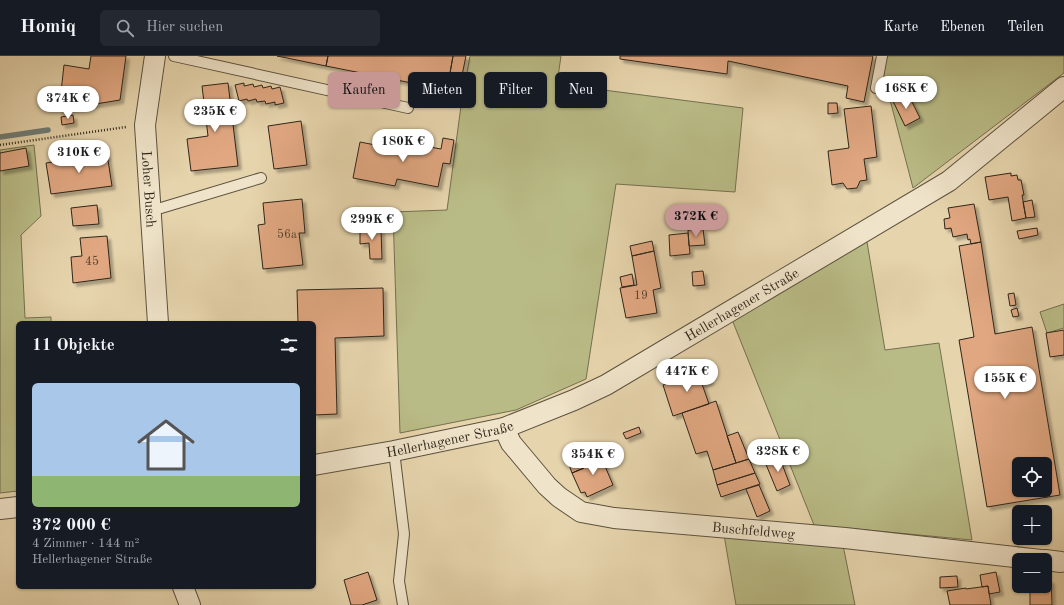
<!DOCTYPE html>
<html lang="de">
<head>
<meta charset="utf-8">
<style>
  body { margin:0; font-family:"Old Standard TT",serif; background:#242831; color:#f1f3f6; height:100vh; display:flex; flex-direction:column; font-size:15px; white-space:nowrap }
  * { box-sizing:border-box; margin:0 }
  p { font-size:13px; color:#9ea1a6 }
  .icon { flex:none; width:22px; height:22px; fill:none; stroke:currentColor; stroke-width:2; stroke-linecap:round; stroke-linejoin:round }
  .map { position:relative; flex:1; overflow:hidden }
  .panel { position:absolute; left:16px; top:265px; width:300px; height:268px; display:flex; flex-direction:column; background:#171b24; border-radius:6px; box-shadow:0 1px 3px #0004 }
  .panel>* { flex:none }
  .banner { position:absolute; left:328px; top:16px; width:380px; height:36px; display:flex; gap:8px }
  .controls { position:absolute; left:1012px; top:401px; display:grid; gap:8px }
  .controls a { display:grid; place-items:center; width:40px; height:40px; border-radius:6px; background:#171b24; box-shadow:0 1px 3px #0004; font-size:20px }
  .price { position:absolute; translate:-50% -34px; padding:0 9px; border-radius:14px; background:#fff; color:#222; font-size:13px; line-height:26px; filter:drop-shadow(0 1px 2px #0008) }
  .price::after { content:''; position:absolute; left:50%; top:24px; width:12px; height:9px; margin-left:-6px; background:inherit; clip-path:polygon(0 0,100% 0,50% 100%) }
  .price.active { background:#c59692; color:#111 }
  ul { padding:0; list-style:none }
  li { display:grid; align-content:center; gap:8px; height:212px; padding:0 16px }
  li+li { border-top:1px solid #363941 }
  li span { display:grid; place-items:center; height:124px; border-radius:6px; color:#555 }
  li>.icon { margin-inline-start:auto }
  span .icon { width:72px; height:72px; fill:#fffc; stroke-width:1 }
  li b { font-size:17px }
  h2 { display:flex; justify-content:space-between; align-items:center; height:48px; padding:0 16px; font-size:17px }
  .chip { padding:0 14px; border-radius:6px; background:#171b24; box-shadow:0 1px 3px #0004; font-size:14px; line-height:36px }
  .chip.active { background:#c59692; color:#111 }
  header { display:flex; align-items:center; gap:24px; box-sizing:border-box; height:56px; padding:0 20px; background:#171b24; border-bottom:1px solid #363941 }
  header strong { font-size:19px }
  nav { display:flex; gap:22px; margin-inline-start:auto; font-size:14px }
  .search { width:280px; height:36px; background:#242831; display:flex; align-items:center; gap:10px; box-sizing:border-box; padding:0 14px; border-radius:6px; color:#9ea1a6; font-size:15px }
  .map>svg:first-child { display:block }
  .green { fill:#b9bb86; stroke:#747050 }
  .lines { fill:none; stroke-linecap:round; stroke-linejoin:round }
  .stream { stroke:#6e7c76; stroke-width:5.5 }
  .building { fill:#e0a781; stroke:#2e261b; fill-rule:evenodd; filter:url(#shadow) }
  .service-casing { stroke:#5c523f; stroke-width:12 }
  .minor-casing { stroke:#5c523f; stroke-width:22 }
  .path { stroke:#2e261b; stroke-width:2.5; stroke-dasharray:1 2; stroke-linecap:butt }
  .service { stroke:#efe3c9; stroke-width:10 }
  .minor { stroke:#efe3c9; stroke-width:20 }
  .labels { text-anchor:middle; stroke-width:3; stroke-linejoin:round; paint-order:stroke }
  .number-label { font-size:12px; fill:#5a4634 }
  .street-label { font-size:14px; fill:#2e261b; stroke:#efe3c9 }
</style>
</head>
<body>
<header>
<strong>Homiq</strong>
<div class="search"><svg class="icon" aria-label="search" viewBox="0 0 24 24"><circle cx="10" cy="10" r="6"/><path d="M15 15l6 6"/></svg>Hier suchen</div>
<nav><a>Karte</a><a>Ebenen</a><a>Teilen</a></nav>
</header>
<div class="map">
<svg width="1064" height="549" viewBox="0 0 1064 549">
  <defs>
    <filter id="shadow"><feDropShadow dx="3.5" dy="3.5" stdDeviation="1" flood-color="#0004"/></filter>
  </defs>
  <rect width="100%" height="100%" fill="#e6d4ac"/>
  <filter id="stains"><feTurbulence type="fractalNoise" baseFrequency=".005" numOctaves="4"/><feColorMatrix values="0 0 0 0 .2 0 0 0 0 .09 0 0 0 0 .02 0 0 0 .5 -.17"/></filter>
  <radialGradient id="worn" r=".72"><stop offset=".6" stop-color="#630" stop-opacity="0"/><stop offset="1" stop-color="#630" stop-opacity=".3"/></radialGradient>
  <!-- green -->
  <path class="green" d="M470,0H561L557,28L743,52L735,136L616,128L586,323L516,354L400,377L393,156L447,154L461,50Z
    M885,0H1064V17L913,132L882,13Z
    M34,89L41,160L21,179L25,262L51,261V267H18V435L0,437V94Z
    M866,180L885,294L939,287L972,484L814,469L731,261Z
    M1064,248V272L1047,277L1040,256Z
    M724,479L843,489L855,549H736Z"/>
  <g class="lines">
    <!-- stream -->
    <path class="stream" d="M0,81L48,74"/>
  </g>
  <!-- building -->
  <path class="building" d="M91,0H126L120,44L59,54L64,9L89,13Z
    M277,0H328L326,10Z
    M328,0H453L447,34L326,10Z
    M453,0H466L460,29L454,28L452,35L447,34Z
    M620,0H873L864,46L846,42L848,30L728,5L727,18L620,3Z
    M228,27L238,110L191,115L187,83L208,80L202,30Z
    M244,27V30L253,28L254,31L262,29L263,32L271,30L272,33L280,31L284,47L275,49V46L266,48L265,45L257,46L256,43L248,45L247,43L239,45L235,29Z
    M908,38L920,62L905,70L893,45Z
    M828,47H837L838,57L828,58Z
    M871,50L877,101L864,103L867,124L860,125L857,132L847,133L843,127L832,129L828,95L849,92L844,53Z
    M73,59L74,67L62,69L61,61Z
    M301,65L307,109L274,113L268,70Z
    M443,82L454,84L450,108L443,107L438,131L397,123L395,130L353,122L360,86L401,94L402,86L441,93Z
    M26,92L29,110L0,115V97Z
    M107,98L112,130L51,138L46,107Z
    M1011,117V120L1017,119L1018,124H1021L1024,139H1022L1026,162L1012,165L1008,141L989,144L985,121Z
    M302,143L305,177H299L303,209L263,213L258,169L265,168L263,147Z
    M1032,144L1035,161L1026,162L1023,146Z
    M974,148L981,186L971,188L970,183L968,184L967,178L953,181L951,172L945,173L944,163L950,162L948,152Z
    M97,149L99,168L73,170L71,152Z
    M369,168L370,175L381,174L382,203H370L369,187L360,188V169Z
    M1037,172L1038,179L1019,183L1017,175Z
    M703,173L705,189L689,190L688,174Z
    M688,177L690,198L670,200L669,179Z
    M107,180L111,222L73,227L71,201L82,200L80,182Z
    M652,185L654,195L632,200L630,190Z
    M981,186L995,278L1032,271L1060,439L987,451L959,284L974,281L959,190ZM1019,408H1045V434H1019Z
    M654,195L661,232L653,234L657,257L626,262L620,232L637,229L632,200Z
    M703,215L705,229L693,230L692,216Z
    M632,218L634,229L622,231L620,221Z
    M383,232L384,280L335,282L337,358L314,359V267H298L297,234Z
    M1014,237L1016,249L1010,250L1008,238Z
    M1017,252L1019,260L1013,261L1011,254Z
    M1064,274V299L1050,301L1046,277Z
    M706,314L710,325L702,328L709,348L673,360L663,329Z
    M716,345L736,407L713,414L707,395L696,398L682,357Z
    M639,371L641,377L626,383L623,377Z
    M738,376L749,403L736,407L727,380Z
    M599,396L613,429L587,441L585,436L581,437L572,417L584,412L580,404Z
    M779,400L790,429L777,435L765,406Z
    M749,403L755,417L717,429L713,414Z
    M581,404L584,412L572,417L569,409Z
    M755,417L760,428L721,441L717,429Z
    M759,429L770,455L757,461L746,433Z
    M368,516L377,544L362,549H351L344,524Z
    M996,516L1000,536L989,538L988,530L982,531L980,519Z
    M957,520L958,531L940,532V521Z
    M1045,524H1051L1052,549H1030V530H1045Z
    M988,530L991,549H950L947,535L966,532V533Z"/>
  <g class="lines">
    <!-- service casing -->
    <g class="service-casing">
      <path id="service" d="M174,0L408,52
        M876,32L882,0
        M151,155L261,122
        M394,395L404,478L399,525L403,549"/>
    </g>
    <!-- minor casing -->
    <g class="minor-casing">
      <g id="minor">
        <path id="s1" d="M155,0L145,69L158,267"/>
        <path id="s2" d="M504,372L511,387L547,430L559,441L581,456L614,462L845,482L1041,504"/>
        <path id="s3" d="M314,409L394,395L504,372L574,344L606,329L949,125L1064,31"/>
        <path d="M0,453L18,451"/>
        <path d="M1045,504L1061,506"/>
        <path d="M183,531L190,549"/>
      </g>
    </g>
    <!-- path -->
    <path class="path" d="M0,89L126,71"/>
    <!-- service -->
    <use href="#service" class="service"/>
    <!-- minor -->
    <use href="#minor" class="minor"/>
  </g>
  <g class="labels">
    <!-- number labels -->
    <g class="number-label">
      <text x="287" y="182">56a</text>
      <text x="92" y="209">45</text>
      <text x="641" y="243">19</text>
    </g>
    <!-- street labels -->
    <g class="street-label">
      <text dy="5" stroke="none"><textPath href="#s1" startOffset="134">Loher Busch</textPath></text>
      <text dy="5" stroke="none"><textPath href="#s3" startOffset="462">Hellerhagener Straße</textPath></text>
      <text dy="5" stroke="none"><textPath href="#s3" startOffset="138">Hellerhagener Straße</textPath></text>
      <text dy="5" stroke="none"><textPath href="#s2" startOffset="289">Buschfeldweg</textPath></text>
    </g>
  </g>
  <rect width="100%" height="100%" filter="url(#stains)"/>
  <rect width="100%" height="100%" fill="url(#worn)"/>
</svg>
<div class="controls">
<a><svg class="icon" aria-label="locate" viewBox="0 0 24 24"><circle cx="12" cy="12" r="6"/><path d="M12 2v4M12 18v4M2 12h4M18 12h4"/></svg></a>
<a>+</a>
<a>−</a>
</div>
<b class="price" style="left:906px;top:54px">168K €</b>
<b class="price" style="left:68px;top:64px">374K €</b>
<b class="price" style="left:215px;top:77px">235K €</b>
<b class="price" style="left:403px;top:107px">180K €</b>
<b class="price" style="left:79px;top:118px">310K €</b>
<b class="price active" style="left:696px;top:182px">372K €</b>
<b class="price" style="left:372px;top:185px">299K €</b>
<b class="price" style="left:687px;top:337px">447K €</b>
<b class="price" style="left:1005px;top:344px">155K €</b>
<b class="price" style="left:778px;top:417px">328K €</b>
<b class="price" style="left:593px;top:420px">354K €</b>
<div class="banner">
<a class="chip active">Kaufen</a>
<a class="chip">Mieten</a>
<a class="chip">Filter</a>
<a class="chip">Neu</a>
</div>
<section class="panel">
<h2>11 Objekte<svg class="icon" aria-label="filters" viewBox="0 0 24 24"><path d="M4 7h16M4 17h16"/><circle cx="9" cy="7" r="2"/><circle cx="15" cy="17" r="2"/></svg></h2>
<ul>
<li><span style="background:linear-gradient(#a9c7e8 75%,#8fb573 0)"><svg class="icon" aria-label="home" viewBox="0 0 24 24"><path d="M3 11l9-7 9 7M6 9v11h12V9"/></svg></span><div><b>372 000 €</b><p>4 Zimmer · 144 m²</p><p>Hellerhagener Straße</p></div></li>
</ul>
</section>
</div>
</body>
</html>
